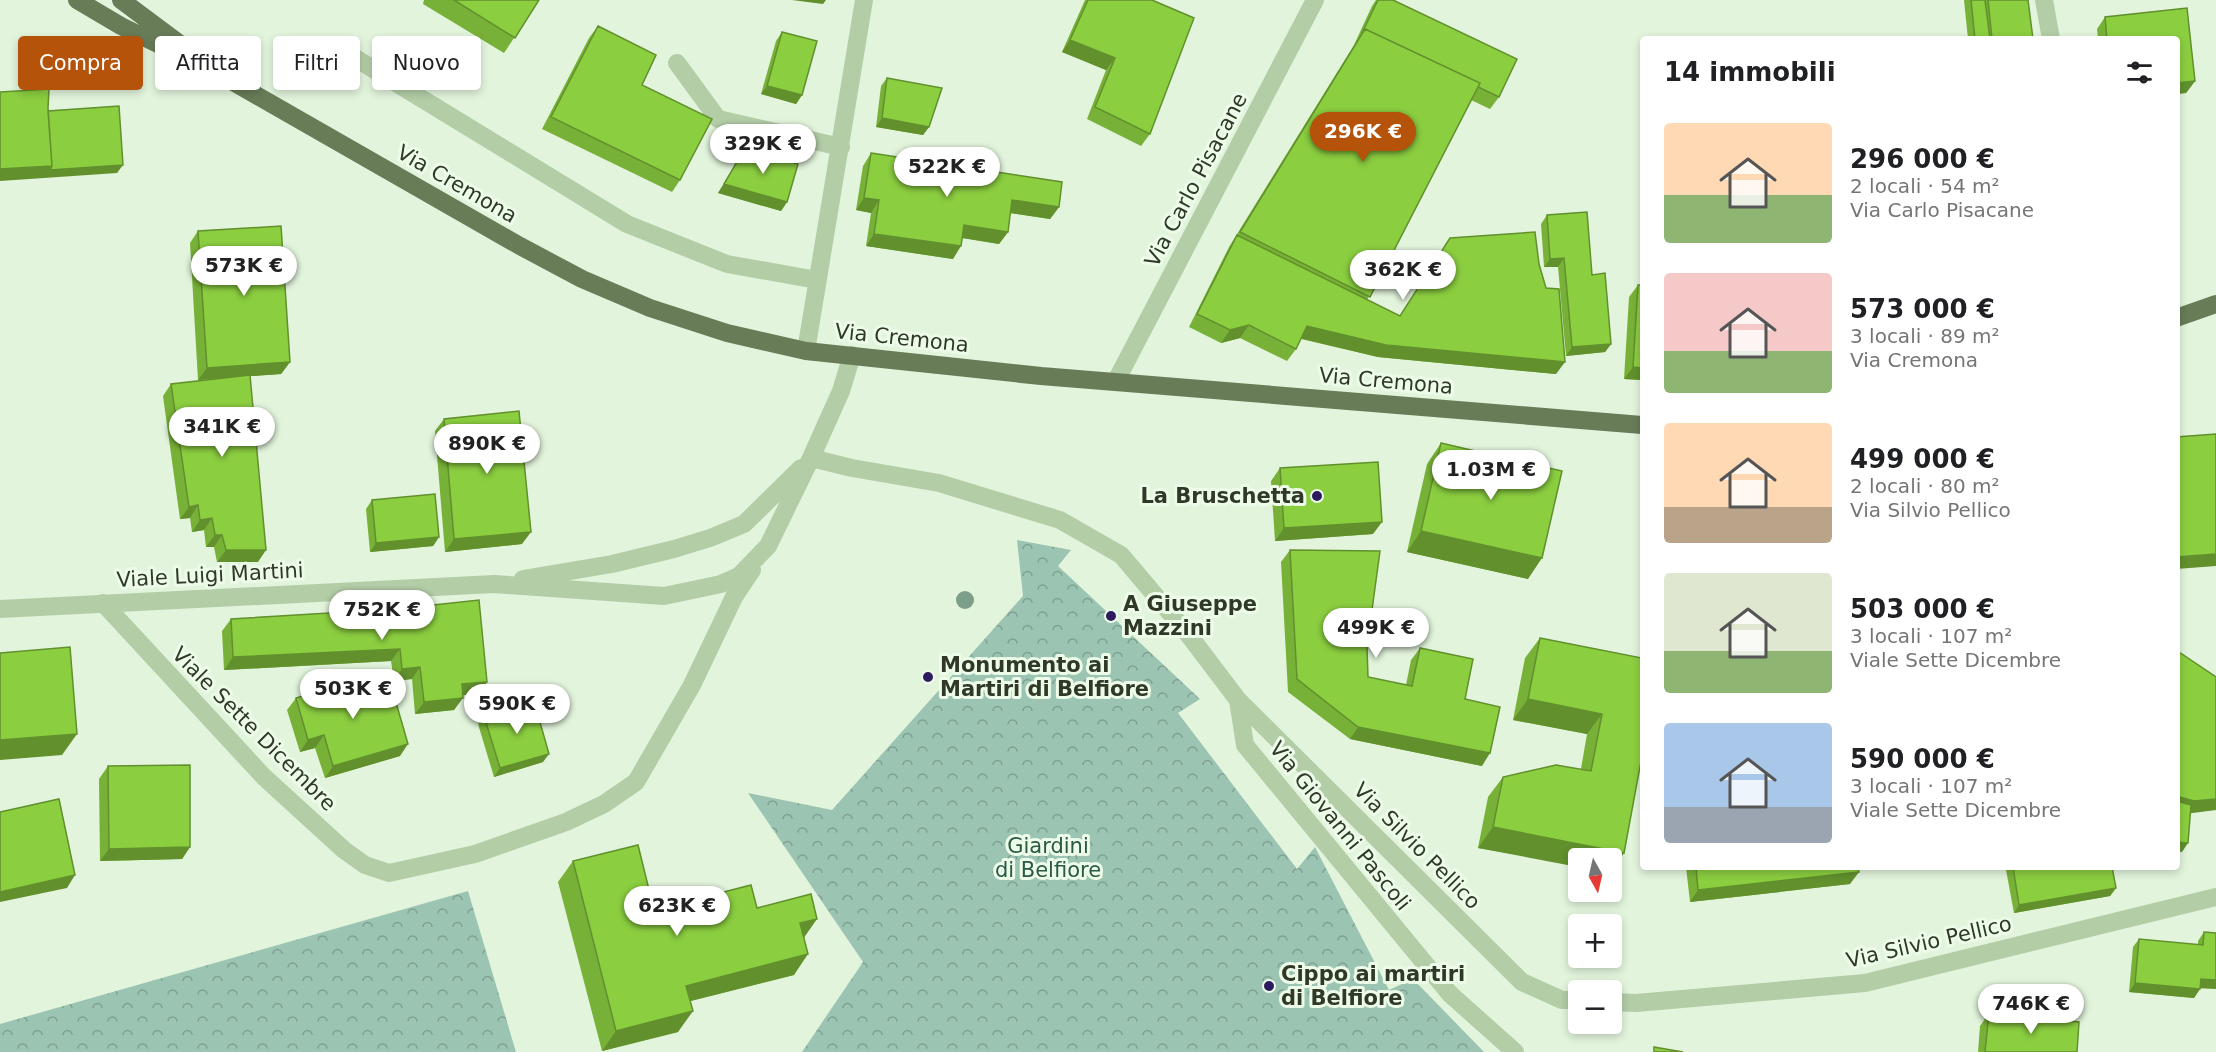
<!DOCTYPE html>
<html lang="it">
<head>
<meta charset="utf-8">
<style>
  body { margin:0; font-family:"DejaVu Sans",sans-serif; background:#f2f2f2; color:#202124; height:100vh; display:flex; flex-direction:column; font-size:22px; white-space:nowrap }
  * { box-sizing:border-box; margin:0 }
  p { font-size:20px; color:#757577 }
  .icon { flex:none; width:33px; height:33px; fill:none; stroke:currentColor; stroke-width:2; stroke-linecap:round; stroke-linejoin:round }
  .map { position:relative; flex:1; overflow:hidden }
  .details { position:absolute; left:1640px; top:36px; width:540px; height:834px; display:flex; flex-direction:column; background:#fff; border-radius:6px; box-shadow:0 3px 9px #0003 }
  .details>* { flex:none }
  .guide { position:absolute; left:18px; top:36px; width:570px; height:54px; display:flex; gap:12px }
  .needle { width:39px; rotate:172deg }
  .buttons { position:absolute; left:1568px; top:848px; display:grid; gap:12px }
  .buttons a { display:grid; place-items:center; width:54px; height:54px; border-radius:6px; background:#fff; box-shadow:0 3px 9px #0003; font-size:30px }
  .price { position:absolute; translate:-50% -51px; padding:0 14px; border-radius:21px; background:#fff; color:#222; font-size:20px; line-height:39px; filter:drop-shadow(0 2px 3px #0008) }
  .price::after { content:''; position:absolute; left:50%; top:36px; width:18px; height:14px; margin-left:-9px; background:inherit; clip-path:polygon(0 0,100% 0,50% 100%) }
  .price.active { background:#b45309; color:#fff }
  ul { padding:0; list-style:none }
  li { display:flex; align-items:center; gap:18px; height:150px; padding:0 24px }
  li span { display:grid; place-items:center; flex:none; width:168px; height:120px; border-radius:6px; color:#555 }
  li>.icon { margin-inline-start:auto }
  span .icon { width:72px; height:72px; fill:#fffc; stroke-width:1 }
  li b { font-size:26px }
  h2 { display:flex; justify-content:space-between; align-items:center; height:72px; padding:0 24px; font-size:26px }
  .tag { padding:0 21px; border-radius:6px; background:#fff; box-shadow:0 3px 9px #0003; font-size:21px; line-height:54px }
  .tag.active { background:#b45309; color:#fff }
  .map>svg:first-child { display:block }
  .park { fill:url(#park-crowns) }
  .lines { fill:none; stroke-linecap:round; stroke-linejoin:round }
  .minor { stroke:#b3cda7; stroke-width:18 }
  .major { stroke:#687c58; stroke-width:18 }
  .tree { fill:#7d9f8a }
  .wall { fill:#78b137 }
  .shaded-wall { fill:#61902d }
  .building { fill:#8bce40; stroke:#61902d; stroke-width:1.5 }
  .poi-dot { fill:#2e1b5d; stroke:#edfbe9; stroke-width:2 }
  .labels { text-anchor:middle; stroke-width:6; stroke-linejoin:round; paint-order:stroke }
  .street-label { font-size:21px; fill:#303928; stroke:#edfbe9 }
  .poi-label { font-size:21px; font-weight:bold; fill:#303928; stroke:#edfbe9; text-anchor:start }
  .park-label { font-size:21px; fill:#2a5946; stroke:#edfbe9 }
</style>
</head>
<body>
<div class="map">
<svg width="2216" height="1052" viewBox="0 0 2216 1052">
  <defs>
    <pattern id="park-crowns" width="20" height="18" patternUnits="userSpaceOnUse" patternTransform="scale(1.5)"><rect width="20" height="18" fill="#9bc4b2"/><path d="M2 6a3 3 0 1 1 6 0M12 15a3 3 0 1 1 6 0" fill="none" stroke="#7fa091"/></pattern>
  </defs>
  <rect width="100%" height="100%" fill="#e2f4dc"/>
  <!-- park -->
  <path class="park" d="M1017,540L1071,550L1058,566L1200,699L1178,713L1297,869L1315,847L1389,990L1413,979L1484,1052H802L863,962L748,793L832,810L1023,596Z
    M468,891L516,1052H0V1024Z"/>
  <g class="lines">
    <!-- minor -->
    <path class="minor" d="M2044,0L2051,39
      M347,53L627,224L727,264L817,280
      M677,63L718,119L841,147
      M806,351L864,0
      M1116,381L1315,0
      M811,458L852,468L939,483L1060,520L1121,555L1188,634L1238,700L1245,745L1450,994L1515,1052
      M523,579L612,564L674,549L710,538L744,524L801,468
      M103,603L264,777L344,850L365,865L389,873L475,854L566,822L604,804L636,782L692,685L734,597L752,570
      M0,609L494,584L664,596L721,584L739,576L768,546L811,458L841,391L852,355
      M1238,700L1522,982L1562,1000H1578
      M1611,1002L1636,1003L1865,983L2216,897"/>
    <!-- major -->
    <path class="major" d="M77,0L121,26L221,75L520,246L582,279L650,308L727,333L806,351L1041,376L1642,425
      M121,0L188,50
      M2176,318L2216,304"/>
  </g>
  <!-- trees -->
  <circle class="tree" cx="965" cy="600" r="9"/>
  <!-- wall -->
  <path class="wall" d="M424,0H539L504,53L423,4Z
    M1085,0H1152L1150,134L1141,146L1087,119L1106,70L1062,52Z
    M1376,0H1393L1499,97L1490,109L1471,100L1367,300L1400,316L1450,238L1539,264L1556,374L1378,357L1301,339L1296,349L1287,361L1240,338L1221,343L1189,327L1229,247L1354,45L1372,6Z
    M1964,0H2028L2033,39H1968Z
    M2187,8L2195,81L2186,93L2176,94V39H2098L2097,29L2105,17Z
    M598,26L642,85L680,180L672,192L542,129L589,38Z
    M782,32L802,95L796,104L761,94L776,41Z
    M887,78L929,127L923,135L876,127L881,86Z
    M745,148L787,202L781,211L718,193Z
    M871,153L1059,207L1050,219L1010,213L1008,232L999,244L963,238L953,259L866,246L871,213L856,210L863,166Z
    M1547,215L1592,275L1611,344L1605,352L1566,356L1558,267H1544L1541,224Z
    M198,231L290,362L281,374L250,376L258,562H217L214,547H206L204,530L192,532L190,518L180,519L163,396L171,384L218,379L198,380L190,243Z
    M1638,285L1642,380L1624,379L1629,297Z
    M444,419L522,544L445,552L435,431Z
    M1441,443L1528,579L1407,552L1427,464Z
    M1280,468L1373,534L1275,541L1271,481Z
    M372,500L439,537L433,546L370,552L366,509Z
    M1290,550L1367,647L1368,677L1406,685L1411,660L1420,648L1465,699L1482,766L1350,739L1288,692L1281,562Z
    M396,609L479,694L463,695L454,710L415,714L412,679L394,681L391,661L224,670L222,631L231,619Z
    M1540,638L1642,658L1624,853L1611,871L1478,848L1488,797L1503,777L1581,769L1587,734L1513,720L1525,658Z
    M296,698L400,756L325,778L315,748L300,752L287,710Z
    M484,716L543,762L494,777L478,724Z
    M108,766L190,847L182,859L100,861L99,779Z
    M573,861L654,910L757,908L804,938L794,975L690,1001L678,1032L602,1051L558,882Z
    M1686,867H1858L1850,884L1690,902Z
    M2008,867H2112L2116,888L2110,896L2014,913L2006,870Z
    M2204,932L2200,988L2194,998L2129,992L2133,947L2139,939L2198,945V941Z
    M1989,1013L2077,1052H1978L1980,1026Z"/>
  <!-- shaded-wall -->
  <path class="shaded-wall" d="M792,0H826L823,4Z
    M1070,40L1115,58L1106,70L1062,52Z
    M2195,81L2186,93L2176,94V83Z
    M767,86L802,95L796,104L761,94Z
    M882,118L929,127L923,135L876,127Z
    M123,165L117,173L0,181V169L52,166Z
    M724,184L787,202L781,211L718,193Z
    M864,198L879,200L871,213L856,210Z
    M1012,200L1059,207L1050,219L1004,212Z
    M964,225L1008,232L999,244L956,237Z
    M874,234L961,246L953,259L866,246Z
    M1564,258L1558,267H1544L1550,259Z
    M1249,325L1240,338L1221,343L1230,330Z
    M1307,326L1565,362L1556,374L1378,357L1299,338Z
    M1611,344L1605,352L1566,356L1572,347Z
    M290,362L281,374L198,380L207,368Z
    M1633,367L1642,368V380L1624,379Z
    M198,505L190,518L180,519L189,507Z
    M212,518L204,530L192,532L200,520Z
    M1382,522L1373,534L1275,541L1284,528Z
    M1421,531L1542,558L1528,579L1407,552Z
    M531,532L522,544L445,552L454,539Z
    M215,535H222L214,547H206Z
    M439,537L433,546L370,552L376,543Z
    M226,550H266L258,562H217Z
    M2216,554V566L2176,569V557Z
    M400,649L391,661L224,670L233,657Z
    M420,667L412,679L394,681L402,669Z
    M487,682L479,694L453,696L462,684Z
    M463,698L454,710L415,714L424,702Z
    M1528,699L1602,714L1587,734L1513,720Z
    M1358,727L1490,753L1482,766L1350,739Z
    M77,734L62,755L0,760V740Z
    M324,735L315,748L300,752L308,740Z
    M408,744L400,756L325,778L333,766Z
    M549,754L543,762L494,777L500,768Z
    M2176,796L2216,799V810L2185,814L2176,811Z
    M1493,827L1624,853L1611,871V858H1578V867L1478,848Z
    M2176,842L2188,843L2182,852L2176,851Z
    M190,847L182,859L100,861L109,849Z
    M1859,872L1850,884L1690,902L1698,890Z
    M75,875L67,888L0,902V892Z
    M2116,888L2110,896L2014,913L2019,905Z
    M817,919L803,939L800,923Z
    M808,954L794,975L671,1006L686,986Z
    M2201,979L2216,980V989L2195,988Z
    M2135,983L2200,989L2194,998L2129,992Z
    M693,1011L678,1032L602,1051L616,1031Z"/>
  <!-- building -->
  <path class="building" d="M454,0H539L515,38Z
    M1088,0H1152L1194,18L1150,134L1095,107L1115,58L1070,40Z
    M1378,0H1393L1517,59L1499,97L1478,87L1480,83L1365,29L1362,33Z
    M1971,0H1985L1990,39H1975Z
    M1988,0H2028L2033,39H1992Z
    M2187,8L2195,81L2176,83V39H2107L2105,17Z
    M598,26L656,55L642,85L712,119L680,180L551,117Z
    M1365,29L1480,83L1370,297L1240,232Z
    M782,32L817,41L802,95L767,86Z
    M887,78L942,88L929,127L882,118Z
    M49,89L48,108L52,166L0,169V92Z
    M119,106L123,165L50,170L52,166L48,111Z
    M745,148L798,164L787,202L724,184Z
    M871,153L1062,182L1059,207L1012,200L1008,232L964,225L961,246L874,234L879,200L864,198Z
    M1587,212L1592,275L1605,273L1611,344L1572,347L1564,258L1550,259L1547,215Z
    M281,226L290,362L207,368L198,231Z
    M1535,232L1539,264L1546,288L1559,289L1565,362L1386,345L1307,326L1296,349L1249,325L1230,330L1197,314L1237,235L1400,316L1450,238Z
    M1638,285H1642V368L1633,367Z
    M250,375L266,550H226L222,535H215L212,518L200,520L198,505L189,507L171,384Z
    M519,411L531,532L454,539L444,419Z
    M2216,434V554L2176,557V437Z
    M1441,443L1562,471L1542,558L1421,531Z
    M1378,462L1382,522L1284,528L1280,468Z
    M435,494L439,537L376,543L372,500Z
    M1290,550L1380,551L1367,647L1368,677L1412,686L1420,648L1473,659L1465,699L1500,707L1490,753L1358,727L1297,679Z
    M479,600L487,682L462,684L463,698L424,702L420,667L402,669L400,649L233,657L231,619L396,609Z
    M1540,638L1642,658V756L1624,853L1493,827L1503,777L1556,765L1591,771L1602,714L1528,699Z
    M70,647L77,734L0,740V653Z
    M2176,650L2216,677V799L2194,801L2176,796Z
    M376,674L385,702L395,699L408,744L333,766L324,735L308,740L296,698Z
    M534,701L549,754L500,768L484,716Z
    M190,765V847L109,849L108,766Z
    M59,799L75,875L0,892V812Z
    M2176,801L2191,805L2188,843L2176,842Z
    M638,845L654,910L751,885L757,908L811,894L817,919L800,923L808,954L686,986L693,1011L616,1031L573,861Z
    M1696,867H1858L1859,872L1698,890Z
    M2013,867H2112L2116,888L2019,905Z
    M2204,932L2216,933V980L2201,979L2200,989L2135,983L2139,939L2203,945Z
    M1989,1013L2079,1022L2077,1052H1985Z
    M1654,1047L1683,1052H1654Z"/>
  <!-- markers -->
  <g class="poi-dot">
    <circle cx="1317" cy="496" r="6"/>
    <circle cx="1111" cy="616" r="6"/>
    <circle cx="928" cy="677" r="6"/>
    <circle cx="1269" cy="986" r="6"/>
  </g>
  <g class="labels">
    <!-- street labels -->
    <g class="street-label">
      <text transform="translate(1196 180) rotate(-62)" y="7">Via Carlo Pisacane</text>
      <text transform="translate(457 184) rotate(30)" y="7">Via Cremona</text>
      <text transform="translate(902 338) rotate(6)" y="7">Via Cremona</text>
      <text transform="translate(1386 381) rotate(5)" y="7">Via Cremona</text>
      <text transform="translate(210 575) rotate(-3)" y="7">Viale Luigi Martini</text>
      <text transform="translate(254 729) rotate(45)" y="7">Viale Sette Dicembre</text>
      <text transform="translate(1340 826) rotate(51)" y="7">Via Giovanni Pascoli</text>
      <text transform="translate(1417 846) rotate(45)" y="7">Via Silvio Pellico</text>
      <text transform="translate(1929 942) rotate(-13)" y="7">Via Silvio Pellico</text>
    </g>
    <!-- poi labels -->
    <g class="poi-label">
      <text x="1305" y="503" text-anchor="end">La Bruschetta</text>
      <text x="1123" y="611">A Giuseppe<tspan x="1123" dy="24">Mazzini</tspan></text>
      <text x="940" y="672">Monumento ai<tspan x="940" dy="24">Martiri di Belfiore</tspan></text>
      <text x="1281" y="981">Cippo ai martiri<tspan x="1281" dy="24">di Belfiore</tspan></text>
    </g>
    <!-- park labels -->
    <g class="park-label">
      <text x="1048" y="853">Giardini<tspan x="1048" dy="24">di Belfiore</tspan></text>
    </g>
  </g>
</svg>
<div class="buttons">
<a><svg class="needle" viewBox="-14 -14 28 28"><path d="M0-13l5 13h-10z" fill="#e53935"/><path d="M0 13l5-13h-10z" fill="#757577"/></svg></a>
<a>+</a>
<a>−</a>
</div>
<b class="price active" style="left:1363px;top:163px">296K €</b>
<b class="price" style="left:763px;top:175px">329K €</b>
<b class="price" style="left:947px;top:198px">522K €</b>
<b class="price" style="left:244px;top:297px">573K €</b>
<b class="price" style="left:1403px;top:301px">362K €</b>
<b class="price" style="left:222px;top:458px">341K €</b>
<b class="price" style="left:487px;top:475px">890K €</b>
<b class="price" style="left:1491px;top:501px">1.03M €</b>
<b class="price" style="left:382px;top:641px">752K €</b>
<b class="price" style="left:1376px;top:659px">499K €</b>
<b class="price" style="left:353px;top:720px">503K €</b>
<b class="price" style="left:517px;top:735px">590K €</b>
<b class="price" style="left:677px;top:937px">623K €</b>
<b class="price" style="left:2031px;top:1035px">746K €</b>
<div class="guide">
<a class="tag active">Compra</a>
<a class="tag">Affitta</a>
<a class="tag">Filtri</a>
<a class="tag">Nuovo</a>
</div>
<section class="details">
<h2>14 immobili<svg class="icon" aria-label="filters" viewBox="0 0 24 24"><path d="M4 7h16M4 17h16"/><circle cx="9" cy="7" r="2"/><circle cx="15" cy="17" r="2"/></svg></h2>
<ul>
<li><span style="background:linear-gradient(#ffd9b3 60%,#8fb573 0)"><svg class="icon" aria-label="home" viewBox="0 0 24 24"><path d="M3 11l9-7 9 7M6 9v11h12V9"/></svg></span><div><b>296 000 €</b><p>2 locali · 54 m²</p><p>Via Carlo Pisacane</p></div></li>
<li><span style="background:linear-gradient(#f6c9c9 65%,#8fb573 0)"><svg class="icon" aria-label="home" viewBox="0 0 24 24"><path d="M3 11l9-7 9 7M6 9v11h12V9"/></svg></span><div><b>573 000 €</b><p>3 locali · 89 m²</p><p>Via Cremona</p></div></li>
<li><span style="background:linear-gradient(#ffd9b3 70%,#b9a48a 0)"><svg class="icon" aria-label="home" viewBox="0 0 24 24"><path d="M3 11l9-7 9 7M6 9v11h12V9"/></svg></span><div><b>499 000 €</b><p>2 locali · 80 m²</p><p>Via Silvio Pellico</p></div></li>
<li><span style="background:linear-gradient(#dfe7d0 65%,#8fb573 0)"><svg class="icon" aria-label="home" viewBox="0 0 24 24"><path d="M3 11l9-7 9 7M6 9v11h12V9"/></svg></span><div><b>503 000 €</b><p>3 locali · 107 m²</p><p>Viale Sette Dicembre</p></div></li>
<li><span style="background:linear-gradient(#a9c7e8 70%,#9aa5b1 0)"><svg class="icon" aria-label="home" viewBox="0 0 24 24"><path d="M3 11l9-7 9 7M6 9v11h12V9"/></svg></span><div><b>590 000 €</b><p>3 locali · 107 m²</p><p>Viale Sette Dicembre</p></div></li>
</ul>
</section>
</div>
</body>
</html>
